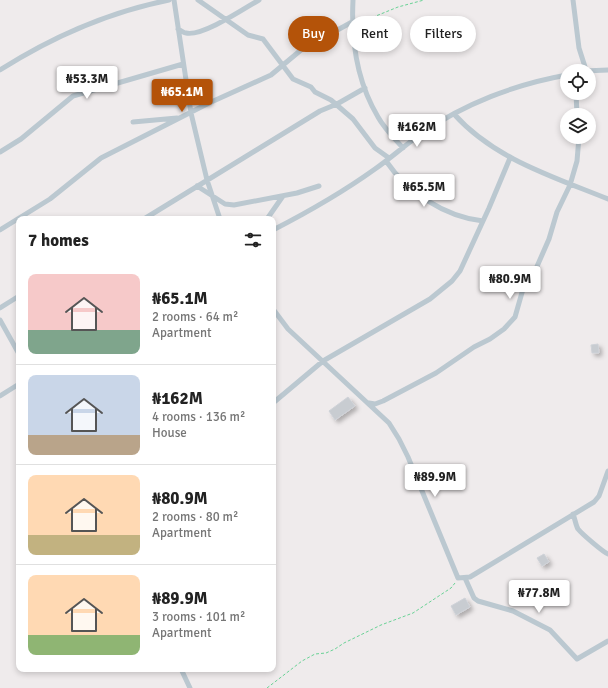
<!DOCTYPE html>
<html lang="en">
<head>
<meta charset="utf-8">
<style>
  body { margin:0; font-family:Signika,sans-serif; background:#f6f6f6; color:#222; height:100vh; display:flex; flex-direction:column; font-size:15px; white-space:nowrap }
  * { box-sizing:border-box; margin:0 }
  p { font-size:13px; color:#767676 }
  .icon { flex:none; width:22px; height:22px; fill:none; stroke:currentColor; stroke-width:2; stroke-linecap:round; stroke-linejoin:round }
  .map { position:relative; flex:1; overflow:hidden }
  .panel { position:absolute; left:16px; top:216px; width:260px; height:456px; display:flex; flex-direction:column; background:#fff; border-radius:8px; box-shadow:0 2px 6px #0003 }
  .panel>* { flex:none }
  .guide { position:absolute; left:288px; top:16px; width:260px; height:36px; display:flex; gap:8px }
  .tools { position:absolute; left:560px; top:64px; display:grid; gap:8px }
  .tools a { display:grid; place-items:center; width:36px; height:36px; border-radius:50%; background:#fff; box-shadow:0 2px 6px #0003; font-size:20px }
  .price { position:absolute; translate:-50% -34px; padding:0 9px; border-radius:4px; background:#fff; color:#222; font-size:13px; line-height:26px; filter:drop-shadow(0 1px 2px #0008) }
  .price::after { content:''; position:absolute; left:50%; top:24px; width:12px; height:9px; margin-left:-6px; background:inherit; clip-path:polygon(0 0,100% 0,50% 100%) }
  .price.active { background:#b45309; color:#fff }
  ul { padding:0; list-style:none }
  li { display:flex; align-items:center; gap:12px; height:100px; padding:0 12px }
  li+li { border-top:1px solid #e0e0e0 }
  li span { display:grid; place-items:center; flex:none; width:112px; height:80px; border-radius:8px; color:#555 }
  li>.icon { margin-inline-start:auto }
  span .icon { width:48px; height:48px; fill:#fffc; stroke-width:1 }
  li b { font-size:17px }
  h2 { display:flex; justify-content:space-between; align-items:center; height:48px; padding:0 12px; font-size:17px }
  .chip { padding:0 14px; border-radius:18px; background:#fff; box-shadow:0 2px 6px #0003; font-size:14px; line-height:36px }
  .chip.active { background:#b45309; color:#fff }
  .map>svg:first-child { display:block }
  .building { fill:#c8ccd1; stroke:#cfd2d8; filter:url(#shadow) }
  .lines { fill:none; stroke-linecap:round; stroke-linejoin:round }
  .path { stroke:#6ad296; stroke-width:1; stroke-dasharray:3 2; stroke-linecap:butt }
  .minor { stroke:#bbc8d0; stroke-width:5 }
</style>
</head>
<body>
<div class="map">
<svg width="608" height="688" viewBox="0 0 608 688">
  <defs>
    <filter id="shadow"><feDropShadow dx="3" dy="3" stdDeviation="2" flood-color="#0004"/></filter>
  </defs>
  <rect width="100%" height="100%" fill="#efebec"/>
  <!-- building -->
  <path class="building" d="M598,344L599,353H592L591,345Z
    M348,397L355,406L335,420L329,411Z
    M544,554L549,562L542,566L537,558Z
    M465,598L470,607L456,615L451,606Z"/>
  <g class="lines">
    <!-- path -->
    <path class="path" d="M358,21L366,20L398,7L424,0
      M267,688L302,661L315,654L326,653L335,649L344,643L381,625L413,613L451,588L455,583"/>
    <!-- minor -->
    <path class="minor" d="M174,0L191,113L207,180L220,219
      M198,0L248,35L263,39L293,79L311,87L315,92L331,100L353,119L375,148L389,158
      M353,0C351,40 357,82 378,117C384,128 394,138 403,148
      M573,0L579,48L586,70
      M178,29C180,30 184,33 186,33C202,37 245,8 259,0
      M0,70C52,37 109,12 169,0
      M584,71L608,70
      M576,93L577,115
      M454,114C494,159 554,177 608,199
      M133,122L177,118
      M0,152L21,139L73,96L183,64
      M386,161C407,192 445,217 483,221
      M197,186L225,204L234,205L297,193L319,186
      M144,219L320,111L337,104L365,88
      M267,219L283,196
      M0,230L50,199L101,158L209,103L271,75L301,50L352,22
      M273,230C308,212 343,192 375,169C391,158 405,145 421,134C463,104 516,84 567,75
      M0,308L19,296
      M273,309L288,329L389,423L399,439L408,457L458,578L470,577L594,502L599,496L608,471
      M0,320L19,354
      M0,396L19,384
      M273,403L323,361L430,299L452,281L460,271L489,208L510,158
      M369,403L375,404L383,401L436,373L474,347L490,339L504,329L515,317L523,289L535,271L549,239L557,212L570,185L577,161L579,137
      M573,514C575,519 576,526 578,529C582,534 603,552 608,554
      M465,578L474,598L478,601L513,611L550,630L577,659L608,641
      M181,669L190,688"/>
  </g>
</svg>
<div class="tools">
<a><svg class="icon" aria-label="locate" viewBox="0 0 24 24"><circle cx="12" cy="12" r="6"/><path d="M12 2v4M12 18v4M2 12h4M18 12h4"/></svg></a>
<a><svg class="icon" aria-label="layers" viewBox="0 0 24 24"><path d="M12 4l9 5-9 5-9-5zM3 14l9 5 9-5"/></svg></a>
</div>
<b class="price" style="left:87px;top:100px">₦53.3M</b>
<b class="price active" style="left:182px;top:113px">₦65.1M</b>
<b class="price" style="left:417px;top:148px">₦162M</b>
<b class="price" style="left:424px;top:208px">₦65.5M</b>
<b class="price" style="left:510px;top:300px">₦80.9M</b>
<b class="price" style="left:435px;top:498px">₦89.9M</b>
<b class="price" style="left:539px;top:614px">₦77.8M</b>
<div class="guide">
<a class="chip active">Buy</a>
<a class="chip">Rent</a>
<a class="chip">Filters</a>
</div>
<section class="panel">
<h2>7 homes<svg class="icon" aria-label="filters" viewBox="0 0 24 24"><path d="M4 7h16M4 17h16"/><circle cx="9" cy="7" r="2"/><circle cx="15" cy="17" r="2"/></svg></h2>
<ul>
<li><span style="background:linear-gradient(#f6c9c9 70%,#7fa58c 0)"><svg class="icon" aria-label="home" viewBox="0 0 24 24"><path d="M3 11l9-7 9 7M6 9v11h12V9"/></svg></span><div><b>₦65.1M</b><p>2 rooms · 64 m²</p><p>Apartment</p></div></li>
<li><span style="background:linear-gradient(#c9d6e8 75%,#b9a48a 0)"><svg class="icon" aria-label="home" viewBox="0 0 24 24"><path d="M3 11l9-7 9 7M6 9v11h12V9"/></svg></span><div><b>₦162M</b><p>4 rooms · 136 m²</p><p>House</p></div></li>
<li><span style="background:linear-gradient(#ffd9b3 75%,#c2b280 0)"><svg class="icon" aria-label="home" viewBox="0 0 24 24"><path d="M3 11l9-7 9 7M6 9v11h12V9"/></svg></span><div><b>₦80.9M</b><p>2 rooms · 80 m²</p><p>Apartment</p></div></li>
<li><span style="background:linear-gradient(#ffd9b3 75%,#8fb573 0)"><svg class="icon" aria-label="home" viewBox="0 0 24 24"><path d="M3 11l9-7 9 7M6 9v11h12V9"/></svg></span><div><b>₦89.9M</b><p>3 rooms · 101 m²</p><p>Apartment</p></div></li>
</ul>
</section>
</div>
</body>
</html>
